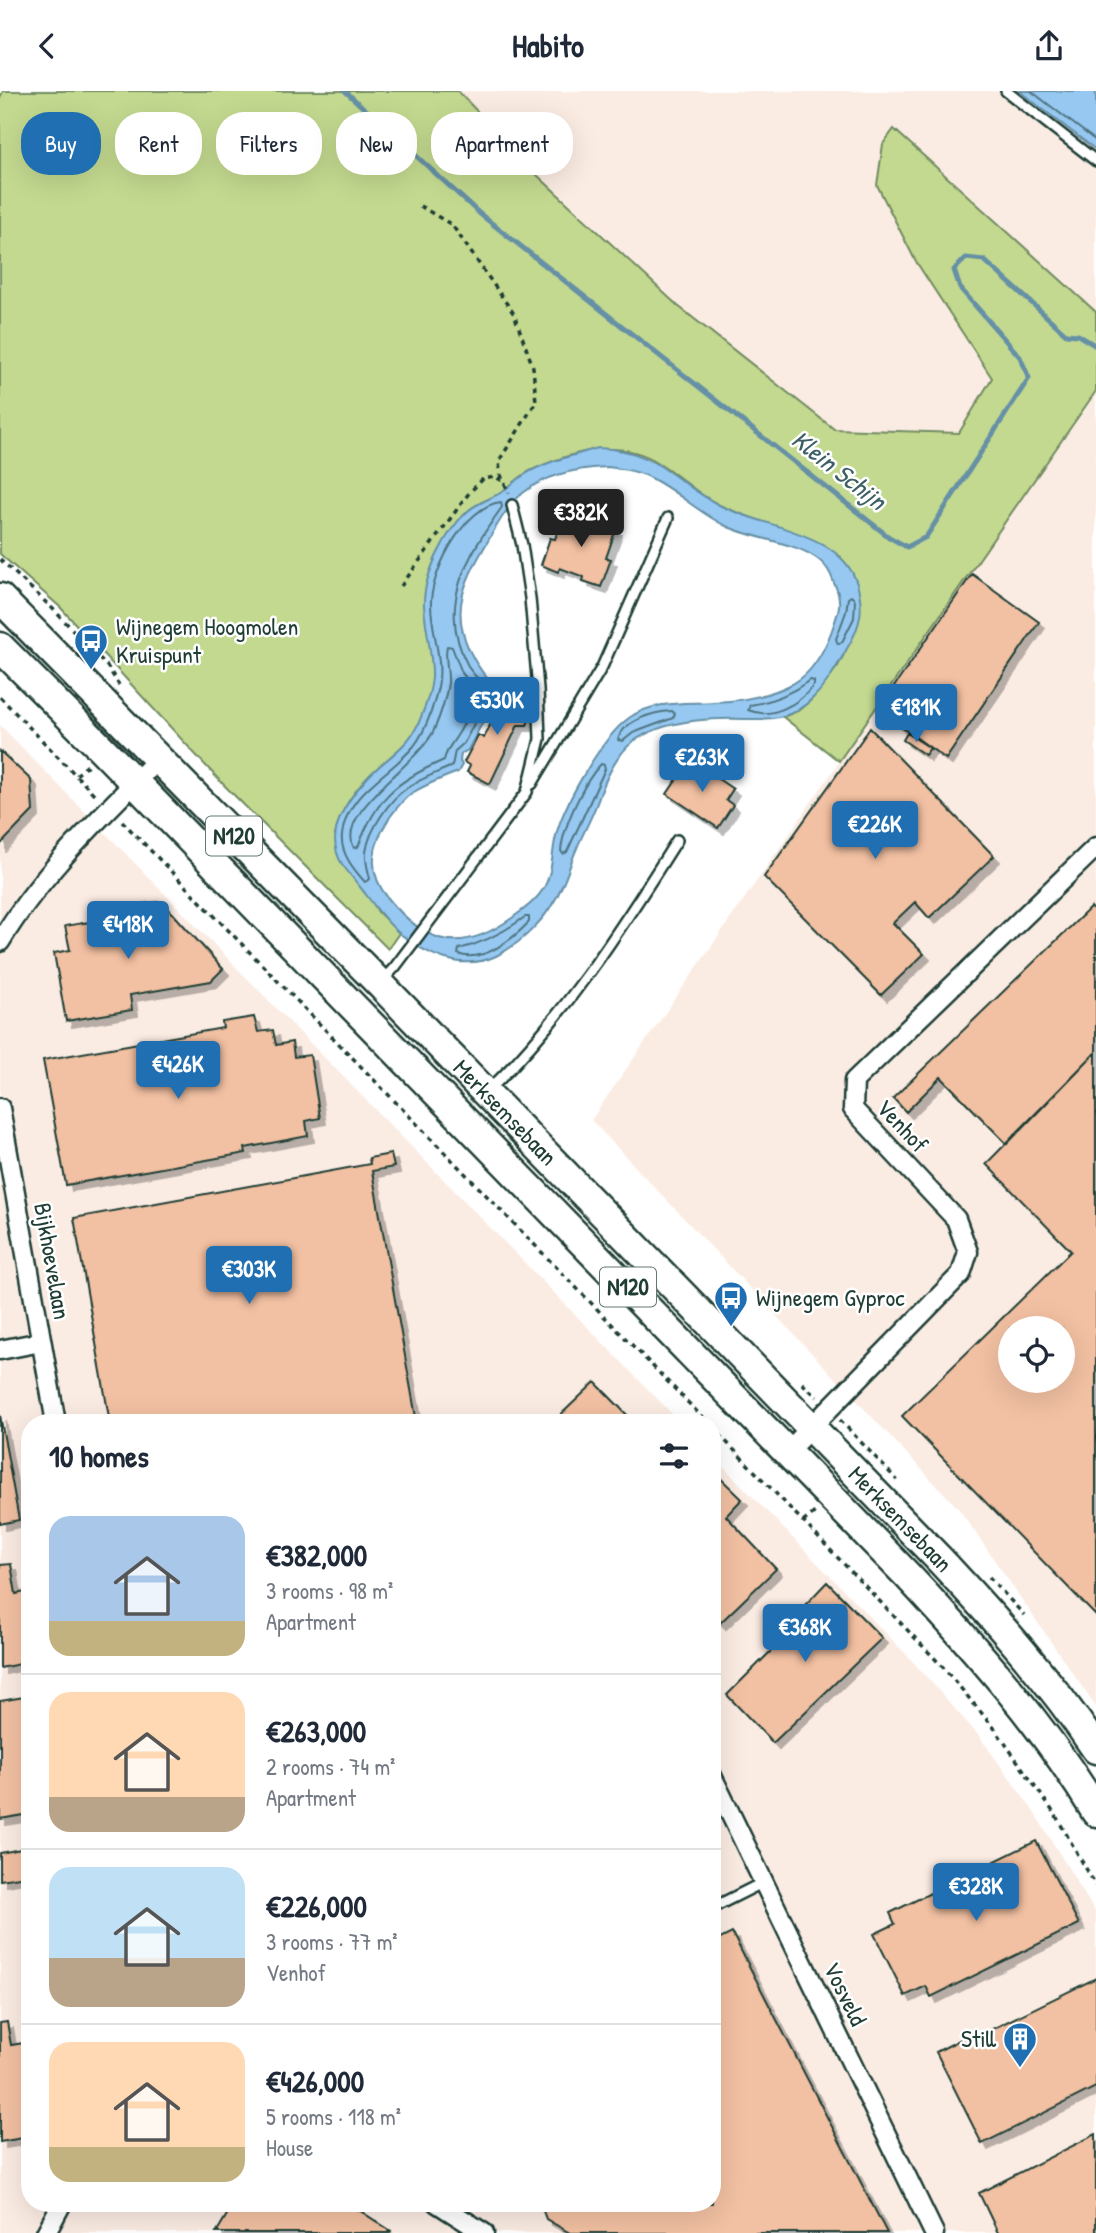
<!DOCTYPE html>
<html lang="en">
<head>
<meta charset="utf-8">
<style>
  body { margin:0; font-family:"Patrick Hand",sans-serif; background:#f6f6f7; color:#1f2937; height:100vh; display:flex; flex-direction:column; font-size:26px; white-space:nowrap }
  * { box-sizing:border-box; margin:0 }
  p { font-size:23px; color:#747a83 }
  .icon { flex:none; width:38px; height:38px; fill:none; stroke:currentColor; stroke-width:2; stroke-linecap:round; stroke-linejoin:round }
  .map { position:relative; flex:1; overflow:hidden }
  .side { position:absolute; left:21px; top:1323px; width:700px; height:798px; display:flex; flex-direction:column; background:#fff; border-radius:28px; box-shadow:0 7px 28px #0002 }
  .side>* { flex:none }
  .guide { position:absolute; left:21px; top:21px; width:700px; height:63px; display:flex; gap:14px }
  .buttons { position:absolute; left:998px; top:1225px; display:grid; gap:14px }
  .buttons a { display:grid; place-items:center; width:77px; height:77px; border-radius:50%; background:#fff; box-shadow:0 7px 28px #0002; font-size:35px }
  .price { position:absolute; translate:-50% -60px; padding:0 16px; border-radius:7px; background:#1f6fb2; color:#fff; font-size:23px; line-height:46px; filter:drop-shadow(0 2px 4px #0008) }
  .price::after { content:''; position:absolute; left:50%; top:42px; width:21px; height:16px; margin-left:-10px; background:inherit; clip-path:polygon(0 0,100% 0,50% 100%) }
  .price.on { background:#222; color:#fff }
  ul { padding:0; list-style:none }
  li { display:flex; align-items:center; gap:21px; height:175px; padding:0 28px }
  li+li { border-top:2px solid #e0e1e3 }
  li span { display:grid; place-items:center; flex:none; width:196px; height:140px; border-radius:21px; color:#555 }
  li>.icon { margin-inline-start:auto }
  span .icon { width:84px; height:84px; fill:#fffc; stroke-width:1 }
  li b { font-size:30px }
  h2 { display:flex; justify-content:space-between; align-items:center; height:84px; padding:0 28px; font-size:30px }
  .tag { padding:0 24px; border-radius:28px; background:#fff; box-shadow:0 7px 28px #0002; font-size:24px; line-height:63px }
  .tag.on { background:#1f6fb2; color:#fff }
  header { display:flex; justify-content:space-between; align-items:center; height:91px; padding:0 28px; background:#fff; font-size:32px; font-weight:700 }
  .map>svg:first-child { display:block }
  .built { fill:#fbece3; fill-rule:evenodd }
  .green { fill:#c3d98f; stroke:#718b62; stroke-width:2 }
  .water { fill:#96c8f2; stroke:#6690a6; stroke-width:2; fill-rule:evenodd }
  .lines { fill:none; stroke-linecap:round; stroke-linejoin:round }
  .shore { stroke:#4f7580; stroke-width:2 }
  .stream { stroke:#6690a6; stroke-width:5 }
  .building { fill:#f2c0a2; stroke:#1f3d34; stroke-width:2; fill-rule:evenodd; filter:url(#shadow) }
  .service-casing { stroke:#1f3d34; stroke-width:14 }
  .minor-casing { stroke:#1f3d34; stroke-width:23 }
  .primary-casing { stroke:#1f3d34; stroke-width:33 }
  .path { stroke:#1f3d34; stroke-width:3.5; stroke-dasharray:5 5; stroke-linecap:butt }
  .service { stroke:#fff; stroke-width:9 }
  .minor { stroke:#fff; stroke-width:18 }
  .primary { stroke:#fff; stroke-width:28 }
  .labels { text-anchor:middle; stroke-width:5; stroke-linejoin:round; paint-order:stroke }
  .shield { fill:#fff; stroke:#627771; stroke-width:2 }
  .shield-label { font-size:23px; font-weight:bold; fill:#1f3d34 }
  .poi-label { font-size:24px; fill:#1f3d34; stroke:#fff; text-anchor:start }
  .street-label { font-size:24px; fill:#1f3d34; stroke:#fff }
  .water-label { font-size:26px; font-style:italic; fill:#3d6064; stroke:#fff }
</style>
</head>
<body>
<header><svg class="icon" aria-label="back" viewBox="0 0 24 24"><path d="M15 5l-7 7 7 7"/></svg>Habito<svg class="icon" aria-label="share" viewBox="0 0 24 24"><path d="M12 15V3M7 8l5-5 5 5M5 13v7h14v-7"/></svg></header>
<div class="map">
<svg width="1096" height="2142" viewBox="0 0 1096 2142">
  <defs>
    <filter id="shadow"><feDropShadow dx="6" dy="6" stdDeviation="0" flood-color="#0004"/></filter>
  </defs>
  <rect width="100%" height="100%" fill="#fff"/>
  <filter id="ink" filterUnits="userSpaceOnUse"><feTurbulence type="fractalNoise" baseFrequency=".0143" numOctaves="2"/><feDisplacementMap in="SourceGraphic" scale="14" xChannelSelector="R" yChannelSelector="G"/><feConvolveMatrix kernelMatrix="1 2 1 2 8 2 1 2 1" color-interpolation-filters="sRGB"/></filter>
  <g filter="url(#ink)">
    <!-- built -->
    <path class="built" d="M458,0H1019L1096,59V221L894,38L915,169L992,287L959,342L834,338L678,215L537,84Z
      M1096,300V1616L959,1418L591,1029ZM1010,1237H1062V1290H1010Z
      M0,634L681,1332H30V2112H712V1364L907,1564L979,1645L1032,1718L1096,1822V2142H0Z"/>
    <!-- green -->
    <path class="green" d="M3,0H458L537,84L678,215L834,338L959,342L992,287L915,169L877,94L883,53L894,38L1096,221V300L839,670L783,626L798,620L811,609L838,575L846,559L841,466C805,441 764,434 724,416C692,403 669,370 634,361C601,352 562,365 532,379C519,385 510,397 497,404C487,409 474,413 466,422C450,438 438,461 430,481C416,517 437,555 432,592C430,605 425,620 419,632C408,657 386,667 368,686C350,705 342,719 335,744L378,821L399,842L388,858L219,689L60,516L0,463V7Z"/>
    <!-- water -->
    <path class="water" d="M1019,0H1096V59Z
      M598,357C660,359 672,390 721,415C763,436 842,441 857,493C864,517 861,533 849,554C836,577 822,604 799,618C782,629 763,628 744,628C708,627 664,629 634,650C615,664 604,692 597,712C591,728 583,742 577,757C571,770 568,783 562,795C550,824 524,851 496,865C462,881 426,864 399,842C386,831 377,818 367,805C359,794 350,784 342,773C323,742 347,709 368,686C387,666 411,655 421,626C426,614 431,600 432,587C433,563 425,538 424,514C423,485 446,439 468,420C478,411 492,408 503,400C512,393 520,386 529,381C550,369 576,364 598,357ZM608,376C623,378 638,380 651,387C677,400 699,422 726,435C753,448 797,451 819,469C826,474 831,483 834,492C843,510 839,520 832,539C825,558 813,581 794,592C770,605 742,610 714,611C685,613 654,609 629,627C602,646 561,717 555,749C552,765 552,782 544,797C536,810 524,818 512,827C461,863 427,855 388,807C366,780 372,753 390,726C397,717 403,708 412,702C427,693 442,687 458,681L462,674L460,670L461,663L468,659L488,621L493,622L503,602C475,580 453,540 463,503C468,484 478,467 488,450C497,434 508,414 523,402C547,383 579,377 608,376Z"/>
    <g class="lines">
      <!-- shore -->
      <path class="shore" d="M1031,0L1096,50
        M501,411L502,416C467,466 435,515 469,577C475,587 489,596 493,606L489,613L482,617L464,652L455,660L452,675C437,682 421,687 407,697C389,709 369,739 366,761C365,770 368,779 370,788L365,791C354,779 340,762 342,744C346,702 390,684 414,655C427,638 433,616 438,596C444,568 430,538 431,510C433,477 465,415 501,411Z
        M851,505L855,509L854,527L842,551L838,553L836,548L846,521L848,507Z
        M447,555L452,556L462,582L479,603L480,607C469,617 466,631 458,643C452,653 447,657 444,669C396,690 377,706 358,756L354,757C335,720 419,673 434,639C440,625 446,607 448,592C449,580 444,567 447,555Z
        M810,589L814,590V594C799,613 772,629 748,619L750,614C771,611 792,602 810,589Z
        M672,620L675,623L673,627L633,642L623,650L618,649C623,629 654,621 672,620Z
        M601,673L604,674L605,678L567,761L563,763L561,760C563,736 584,690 601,673Z
        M525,826H529V831C513,848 482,873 458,863L459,858C484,852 504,841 525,826Z"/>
      <!-- stream -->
      <path class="stream" d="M345,0L480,123L889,446L907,456L926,446L1029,287L1020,266L960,197L954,179L966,167L984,169L1066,243L1078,244L1096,255"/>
    </g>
    <!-- building -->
    <path class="building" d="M565,420L616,438L606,467L611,468L601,496L583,490L584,486L560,477L558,481L541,474L550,447L555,448Z
      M972,483L1039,531L946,668L878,619Z
      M506,600L530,610L525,621L529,623L530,627L527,634H518L490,693L467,681L470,675L464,671L478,644L484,647Z
      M870,637L994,765L929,827L915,811L893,832L924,863L881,904L764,786Z
      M907,642L930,657L925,664L903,649Z
      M0,660L31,689L33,720L0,754Z
      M690,669L733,698L726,709L733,714L718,737L667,703Z
      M158,811L167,816L223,878L211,890L130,904L132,919L66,930L54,862L70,859L65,835L131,824L142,813Z
      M1091,816L1096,822V961L1007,1053L941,986L906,1021L893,1007Z
      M254,926L258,941L273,939L276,954L292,951L294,966L310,964L320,1027L306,1030L308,1045L245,1057L246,1062L66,1094L43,969L223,937L222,931Z
      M1096,961V1525L902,1325L1071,1160L986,1073ZM1010,1237H1062V1290H1010Z
      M391,1063L394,1076L372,1080L417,1332H110L74,1127L370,1073L369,1067Z
      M595,1291L635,1332H552Z
      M0,1324L19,1429L0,1433Z
      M712,1379L742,1408L726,1425L776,1478L720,1532L712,1524Z
      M11,1473L16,1503L30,1500V1571L0,1577V1474Z
      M827,1491L882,1547L773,1652L727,1604L811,1520L805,1514Z
      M30,1605V1723L0,1728V1610Z
      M1036,1750L1079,1833L931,1906L926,1895L905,1905L874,1843L895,1833L890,1822Z
      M21,1758L26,1785L0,1789V1762Z
      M732,1842L887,2142H570L546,2128L540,2112H712V1852Z
      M1096,1887V1996L982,2053L936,1961L967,1945L970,1949Z
      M7,1931L11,1954L30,1951V2033L25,2034L28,2046L0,2051V1932Z
      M1096,2043V2142H998L979,2102Z
      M213,2112H348L391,2140L389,2142H216L228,2122Z"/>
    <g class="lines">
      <!-- service casing -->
      <g class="service-casing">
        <path id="service" d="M1006,0L1096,70
          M532,693L602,576L668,427
          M381,891L395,876L527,701L540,648L538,598L530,507L522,454L512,414
          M487,1001C563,928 621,838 677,749
          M712,1817L764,1791"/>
      </g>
      <!-- minor casing -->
      <g class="minor-casing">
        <path id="minor" d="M0,851C41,782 102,725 158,668
          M0,1017L56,1332
          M0,1259L41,1251
          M788,1360L961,1183L968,1161L956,1128L853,1018L854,990L1096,756
          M712,1685L934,2142
          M437,2112L484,2142
          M46,2142L62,2112"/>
      </g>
      <!-- primary casing -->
      <g class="primary-casing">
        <g id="primary">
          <path id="s1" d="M0,507L380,893L940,1469C996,1529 1050,1589 1096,1658"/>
          <path d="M0,556L104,660L907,1484C976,1558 1044,1634 1096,1721"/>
        </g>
      </g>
      <!-- path -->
      <path class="path" d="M420,115L452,134L514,223L533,276L536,311L499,370L500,382L509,402
        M0,468L53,518L107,575L119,594
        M401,495L469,402L483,388L495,386L503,390
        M0,606L96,705
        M76,684L88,674
        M122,730L708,1332
        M802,1292L817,1306
        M840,1329L897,1389
        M712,1336L942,1575L995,1638L1056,1725L1096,1795
        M803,1431L815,1421
        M989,1486L1024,1524"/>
      <!-- service -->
      <use href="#service" class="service"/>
      <!-- minor -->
      <use href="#minor" class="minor"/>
      <!-- primary -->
      <use href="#primary" class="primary"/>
    </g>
  </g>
  <!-- icons -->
  <defs>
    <g id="bus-pin" transform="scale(1.75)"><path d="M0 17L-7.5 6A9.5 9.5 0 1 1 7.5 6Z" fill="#1f6fb2" stroke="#fff"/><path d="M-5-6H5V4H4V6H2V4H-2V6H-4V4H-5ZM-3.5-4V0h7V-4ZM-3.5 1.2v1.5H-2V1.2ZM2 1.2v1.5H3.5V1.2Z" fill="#fff"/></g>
    <g id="building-pin" transform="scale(1.75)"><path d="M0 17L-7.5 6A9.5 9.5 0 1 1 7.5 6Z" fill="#1f6fb2" stroke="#fff"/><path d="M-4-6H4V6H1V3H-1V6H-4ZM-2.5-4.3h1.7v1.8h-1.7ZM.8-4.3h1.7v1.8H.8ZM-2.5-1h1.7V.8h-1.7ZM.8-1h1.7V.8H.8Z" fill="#fff"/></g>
  </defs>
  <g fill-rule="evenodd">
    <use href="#bus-pin" x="91" y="550"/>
    <use href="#bus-pin" x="731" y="1207"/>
    <use href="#building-pin" x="1020" y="1948"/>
  </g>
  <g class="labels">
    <!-- shield labels -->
    <g class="shield">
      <rect x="206" y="725.5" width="56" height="39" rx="5"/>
      <rect x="600" y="1176.5" width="56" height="39" rx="5"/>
    </g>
    <g class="shield-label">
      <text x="234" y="753">N120</text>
      <text x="628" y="1204">N120</text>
    </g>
    <!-- poi labels -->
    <g class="poi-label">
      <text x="116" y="544">Wijnegem Hoogmolen<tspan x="116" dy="28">Kruispunt</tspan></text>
      <text x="756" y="1215">Wijnegem Gyproc</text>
      <text x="996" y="1956" text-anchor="end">Still</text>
    </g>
    <!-- street labels -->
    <g class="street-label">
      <text dy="8" stroke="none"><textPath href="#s1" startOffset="721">Merksemsebaan</textPath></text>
      <text transform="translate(902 1035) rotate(47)" y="8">Venhof</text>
      <text transform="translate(52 1170) rotate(80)" y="8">Bijkhoevelaan</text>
      <text dy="8" stroke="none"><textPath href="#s1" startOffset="1288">Merksemsebaan</textPath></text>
      <text transform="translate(845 1903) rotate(64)" y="8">Vosveld</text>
    </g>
    <!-- water labels -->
    <g class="water-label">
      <text transform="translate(839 379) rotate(38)" y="9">Klein Schijn</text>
    </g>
  </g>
</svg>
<div class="buttons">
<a><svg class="icon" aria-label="locate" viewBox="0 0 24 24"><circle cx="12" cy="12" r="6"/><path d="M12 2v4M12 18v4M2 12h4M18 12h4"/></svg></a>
</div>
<b class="price on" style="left:581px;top:458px">€382K</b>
<b class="price" style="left:497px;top:646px">€530K</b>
<b class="price" style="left:916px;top:653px">€181K</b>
<b class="price" style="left:702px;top:703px">€263K</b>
<b class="price" style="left:875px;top:770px">€226K</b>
<b class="price" style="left:128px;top:870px">€418K</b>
<b class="price" style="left:178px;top:1010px">€426K</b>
<b class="price" style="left:249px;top:1215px">€303K</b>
<b class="price" style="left:805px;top:1573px">€368K</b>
<b class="price" style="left:976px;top:1832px">€328K</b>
<div class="guide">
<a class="tag on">Buy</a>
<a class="tag">Rent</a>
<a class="tag">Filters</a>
<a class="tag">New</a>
<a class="tag">Apartment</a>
</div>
<section class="side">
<h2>10 homes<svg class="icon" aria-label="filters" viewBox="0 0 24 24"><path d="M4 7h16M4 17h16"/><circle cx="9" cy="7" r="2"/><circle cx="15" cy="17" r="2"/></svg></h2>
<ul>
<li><span style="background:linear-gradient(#a9c7e8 75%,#c2b280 0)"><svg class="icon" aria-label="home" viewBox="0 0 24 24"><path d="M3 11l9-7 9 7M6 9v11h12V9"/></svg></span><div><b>€382,000</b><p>3 rooms · 98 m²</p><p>Apartment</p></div></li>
<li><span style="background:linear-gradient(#ffd9b3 75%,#b9a48a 0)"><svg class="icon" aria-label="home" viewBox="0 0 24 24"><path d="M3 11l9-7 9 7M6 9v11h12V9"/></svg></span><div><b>€263,000</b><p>2 rooms · 74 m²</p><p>Apartment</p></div></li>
<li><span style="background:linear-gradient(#bfe0f5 65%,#b9a48a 0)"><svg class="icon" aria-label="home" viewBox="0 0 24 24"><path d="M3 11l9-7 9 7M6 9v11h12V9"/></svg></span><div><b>€226,000</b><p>3 rooms · 77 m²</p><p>Venhof</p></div></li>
<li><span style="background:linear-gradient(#ffd9b3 75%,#c2b280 0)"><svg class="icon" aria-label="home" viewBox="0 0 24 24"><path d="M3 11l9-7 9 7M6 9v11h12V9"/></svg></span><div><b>€426,000</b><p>5 rooms · 118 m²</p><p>House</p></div></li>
</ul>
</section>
</div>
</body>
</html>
